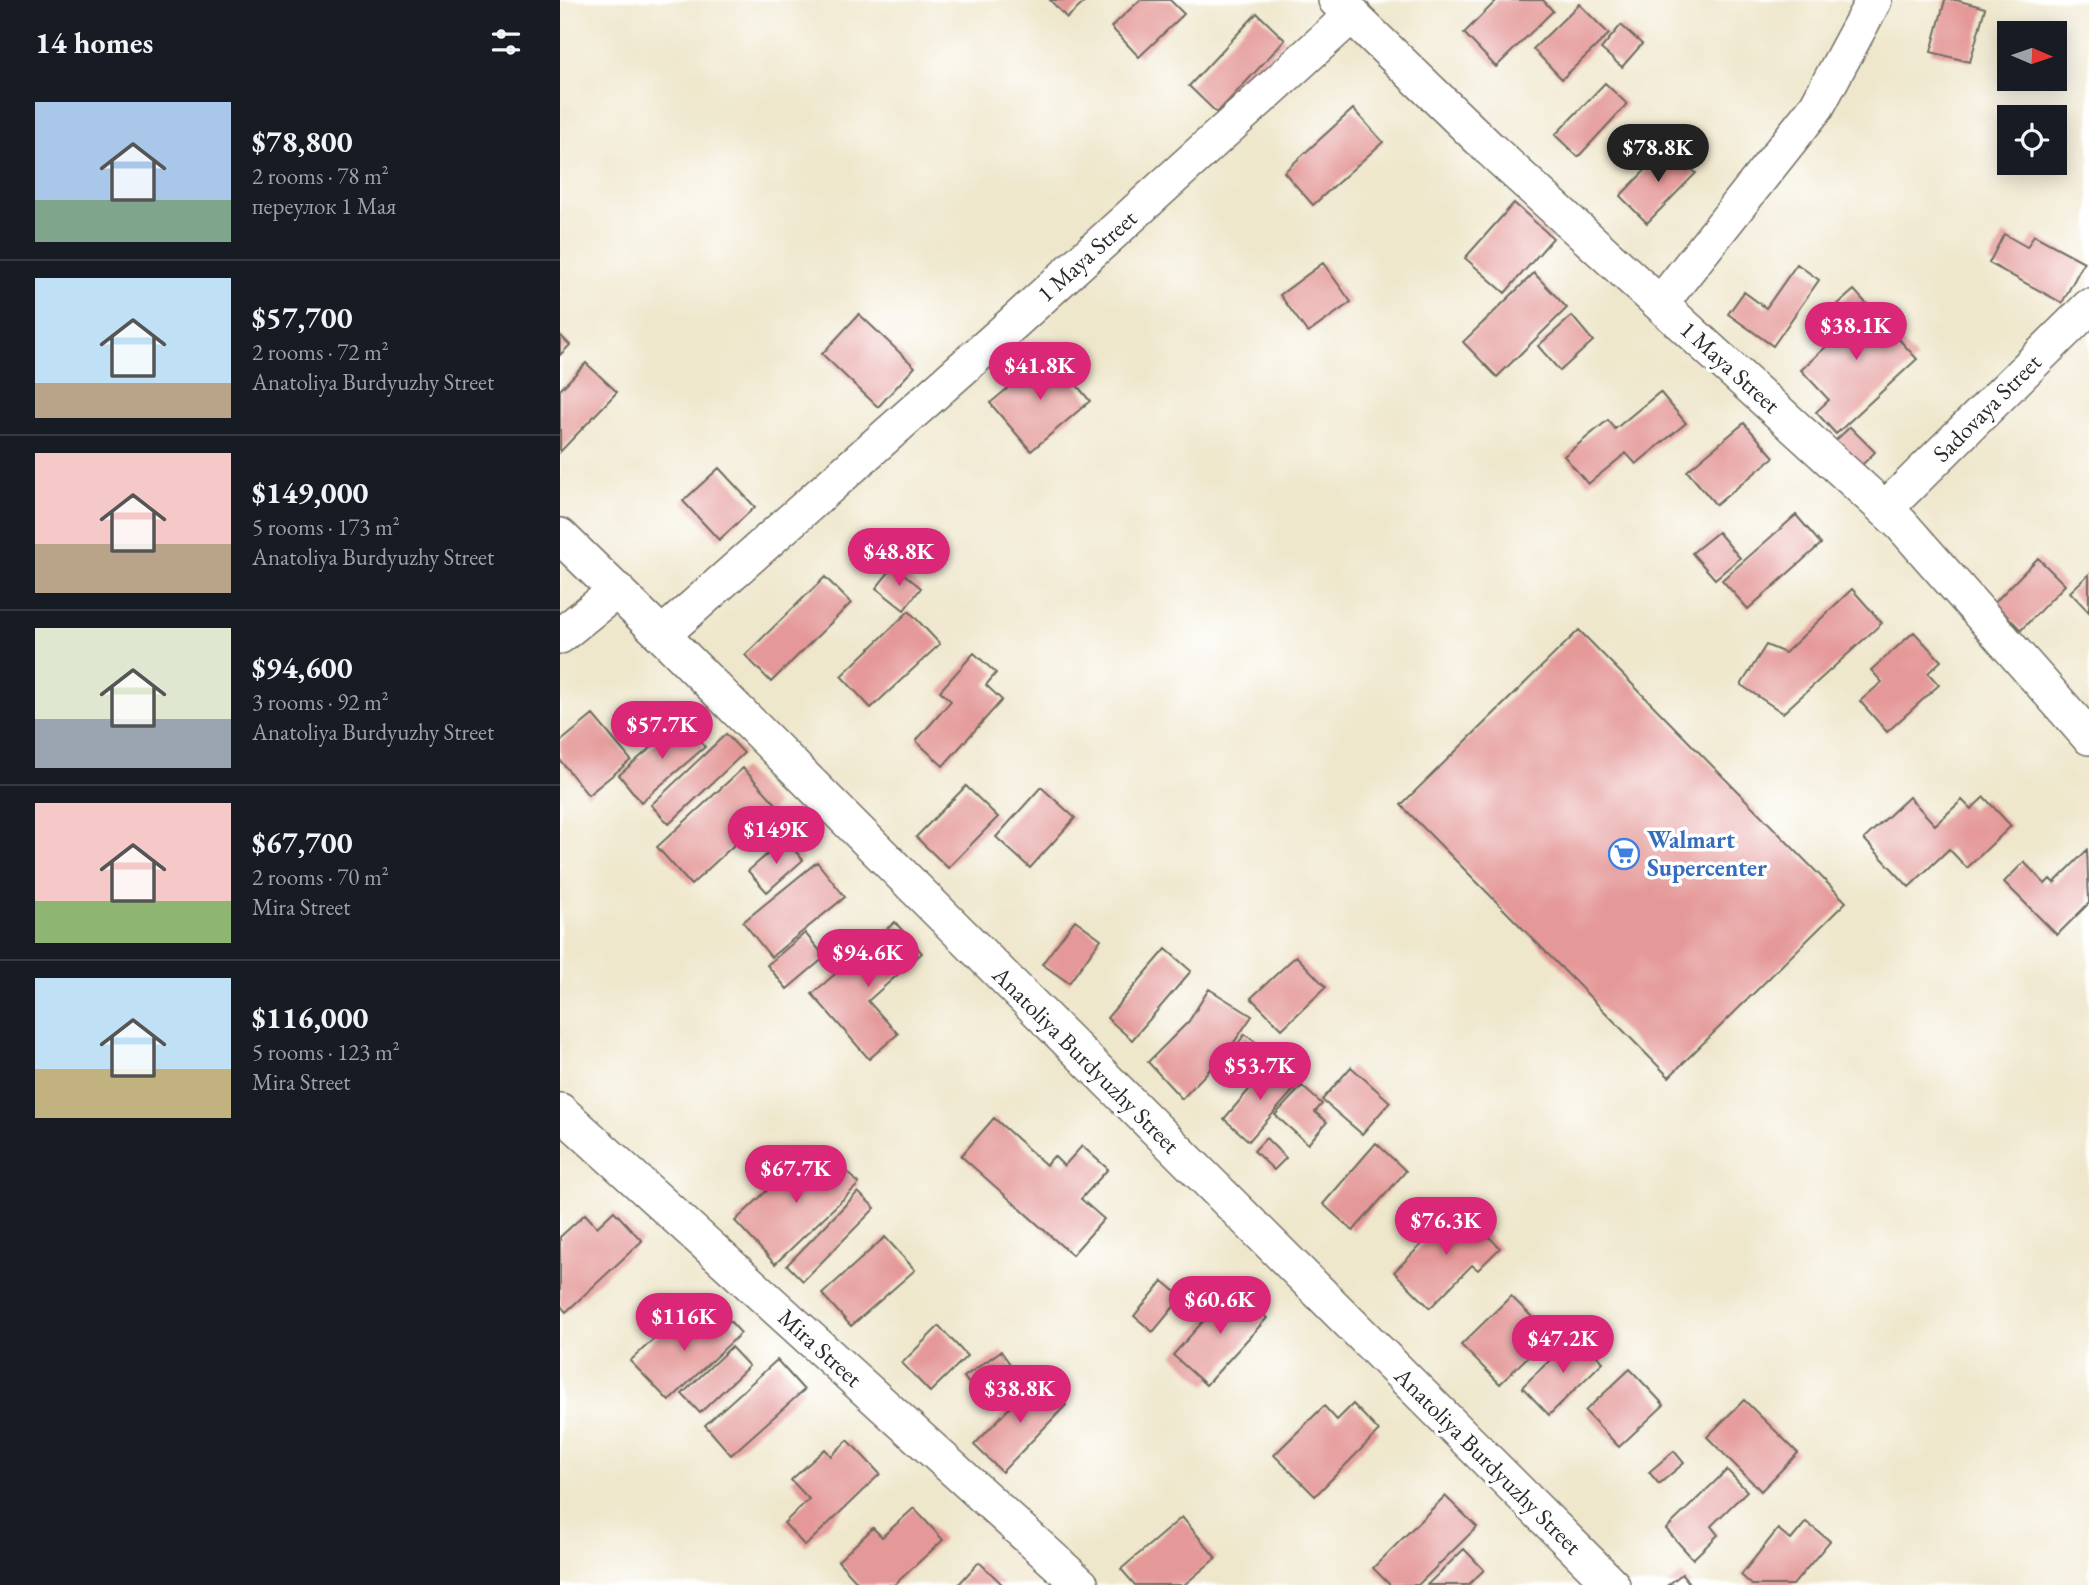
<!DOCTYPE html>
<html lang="en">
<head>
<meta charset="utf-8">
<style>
  body { margin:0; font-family:"EB Garamond",serif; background:#20242c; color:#f1f3f6; height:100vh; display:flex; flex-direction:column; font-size:26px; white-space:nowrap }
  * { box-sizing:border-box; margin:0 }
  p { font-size:23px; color:#9ea1a6 }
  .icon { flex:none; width:38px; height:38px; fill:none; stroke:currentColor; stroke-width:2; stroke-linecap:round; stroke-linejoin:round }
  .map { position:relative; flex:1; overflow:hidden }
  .sheet { display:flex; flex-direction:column; background:#171b24; width:560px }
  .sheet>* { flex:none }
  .needle { width:46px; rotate:92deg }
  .fabs { position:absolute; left:1437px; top:21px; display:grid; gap:14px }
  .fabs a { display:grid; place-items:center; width:70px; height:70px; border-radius:0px; background:#171b24; box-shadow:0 4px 18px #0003; font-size:35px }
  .price { position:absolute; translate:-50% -60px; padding:0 16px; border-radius:24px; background:#db2777; color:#fff; font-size:23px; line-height:46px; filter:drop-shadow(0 2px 4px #0008) }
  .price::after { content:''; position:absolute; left:50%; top:42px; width:21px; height:16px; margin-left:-10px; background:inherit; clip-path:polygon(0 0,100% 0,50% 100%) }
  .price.current { background:#222; color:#fff }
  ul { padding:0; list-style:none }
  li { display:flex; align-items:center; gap:21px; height:175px; padding:0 35px }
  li+li { border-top:2px solid #363941 }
  li span { display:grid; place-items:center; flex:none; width:196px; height:140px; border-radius:0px; color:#555 }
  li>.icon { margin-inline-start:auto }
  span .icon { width:84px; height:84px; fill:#fffc; stroke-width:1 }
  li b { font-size:30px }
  h2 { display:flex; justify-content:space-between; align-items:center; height:84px; padding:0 35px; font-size:30px }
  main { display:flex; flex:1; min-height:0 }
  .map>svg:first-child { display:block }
  .building { fill:#e49897 }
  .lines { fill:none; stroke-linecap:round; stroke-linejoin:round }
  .minor-casing { stroke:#706d63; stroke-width:38 }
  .minor { stroke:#fff; stroke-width:35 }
  .labels { text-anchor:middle; stroke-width:7; stroke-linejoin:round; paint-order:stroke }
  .street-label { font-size:24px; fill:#2b2b2b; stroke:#fff }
  .shop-label { font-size:24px; font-weight:bold; fill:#366cbe; stroke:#fff; text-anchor:start }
</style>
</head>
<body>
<main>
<section class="sheet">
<h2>14 homes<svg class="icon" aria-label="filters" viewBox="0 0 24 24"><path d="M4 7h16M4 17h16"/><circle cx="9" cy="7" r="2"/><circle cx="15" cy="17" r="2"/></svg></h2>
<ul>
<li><span style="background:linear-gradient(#a9c7e8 70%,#7fa58c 0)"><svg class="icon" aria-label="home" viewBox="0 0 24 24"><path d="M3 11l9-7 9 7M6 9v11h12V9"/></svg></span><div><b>$78,800</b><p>2 rooms · 78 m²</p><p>переулок 1 Мая</p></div></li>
<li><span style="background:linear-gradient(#bfe0f5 75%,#b9a48a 0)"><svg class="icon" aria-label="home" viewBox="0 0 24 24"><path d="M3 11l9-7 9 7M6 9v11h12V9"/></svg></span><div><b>$57,700</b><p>2 rooms · 72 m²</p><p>Anatoliya Burdyuzhy Street</p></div></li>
<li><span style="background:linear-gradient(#f6c9c9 65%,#b9a48a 0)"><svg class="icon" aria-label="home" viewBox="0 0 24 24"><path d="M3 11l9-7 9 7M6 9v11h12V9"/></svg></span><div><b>$149,000</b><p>5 rooms · 173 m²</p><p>Anatoliya Burdyuzhy Street</p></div></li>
<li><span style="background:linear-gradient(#dfe7d0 65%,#9aa5b1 0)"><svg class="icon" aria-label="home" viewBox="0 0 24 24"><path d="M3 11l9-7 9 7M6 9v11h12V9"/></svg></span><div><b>$94,600</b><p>3 rooms · 92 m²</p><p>Anatoliya Burdyuzhy Street</p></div></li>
<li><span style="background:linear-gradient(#f6c9c9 70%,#8fb573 0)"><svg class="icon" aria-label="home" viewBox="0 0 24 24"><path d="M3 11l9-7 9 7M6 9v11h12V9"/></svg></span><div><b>$67,700</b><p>2 rooms · 70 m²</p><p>Mira Street</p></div></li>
<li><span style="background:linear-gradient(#bfe0f5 65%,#c2b280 0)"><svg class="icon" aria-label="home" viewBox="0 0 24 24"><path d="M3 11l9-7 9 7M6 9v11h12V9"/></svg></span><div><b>$116,000</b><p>5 rooms · 123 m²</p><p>Mira Street</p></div></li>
</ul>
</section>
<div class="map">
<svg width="1529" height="1585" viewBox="0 0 1529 1585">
  <rect width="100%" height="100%" fill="#fff"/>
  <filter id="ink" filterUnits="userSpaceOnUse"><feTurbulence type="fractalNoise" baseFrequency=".0143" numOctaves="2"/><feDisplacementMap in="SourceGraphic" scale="14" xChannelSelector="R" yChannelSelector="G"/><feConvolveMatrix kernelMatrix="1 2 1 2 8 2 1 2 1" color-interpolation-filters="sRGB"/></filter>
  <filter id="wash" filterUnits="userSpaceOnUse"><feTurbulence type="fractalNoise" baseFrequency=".00686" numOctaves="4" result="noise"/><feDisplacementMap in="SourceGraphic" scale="28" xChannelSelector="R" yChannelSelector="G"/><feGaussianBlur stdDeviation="1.57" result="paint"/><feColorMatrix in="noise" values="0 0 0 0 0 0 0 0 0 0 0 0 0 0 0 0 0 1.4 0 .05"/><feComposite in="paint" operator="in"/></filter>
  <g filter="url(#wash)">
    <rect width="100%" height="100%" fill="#efe7cc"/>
    <g id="blocks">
      <!-- building -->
      <path class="building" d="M490,0H527L507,18Z
        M580,0H610L624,14L579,57L551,27Z
        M937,0H983L993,11L936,67L904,33Z
        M1385,0H1396L1425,8L1410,62L1371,52Z
        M1019,4L1049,34L1002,79L973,49Z
        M697,13L725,40L657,113L629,86Z
        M1061,25L1082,44L1062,67L1041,49Z
        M1045,83L1067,104L1018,157L995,135Z
        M793,109L823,142L753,205L724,172Z
        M1109,146L1136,173L1087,223L1060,196Z
        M954,203L993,238L945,293L905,258Z
        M1444,234L1467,247L1474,235L1524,262L1502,303L1429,263Z
        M763,263L791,302L748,333L720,295Z
        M1237,264L1259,280L1213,346L1168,314L1184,292L1206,308Z
        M974,273L1007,308L937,377L903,342Z
        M1294,290L1357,359L1276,434L1256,412L1269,400L1241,370L1284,330L1268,313Z
        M299,314L355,367L318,407L262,354Z
        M1012,316L1033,341L1000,371L978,346Z
        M0,335L10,345L0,355Z
        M490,353L530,401L471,451L430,403Z
        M26,363L57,392L0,452V390Z
        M1100,392L1126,423L1076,464L1066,453L1028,484L1004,456L1048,420L1055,429Z
        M1184,423L1214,457L1156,505L1127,471Z
        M1290,427L1315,452L1300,467L1275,441Z
        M159,468L195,507L159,540L123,501Z
        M1236,515L1261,544L1188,609L1162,580Z
        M1158,532L1180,558L1155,579L1132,553Z
        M1478,558L1505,585L1461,630L1434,603Z
        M334,566L361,588L344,610L316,588Z
        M1529,574V612L1510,592Z
        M265,577L291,603L211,682L185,655Z
        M1292,589L1322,623L1223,713L1181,685L1206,645L1225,653Z
        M349,611L380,644L311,708L281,676Z
        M1019,630L1286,902L1109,1077L841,805Z
        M1354,632L1381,661L1368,673L1379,685L1327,732L1300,701L1322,682L1311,670Z
        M414,653L436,673L426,685L442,700L383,766L356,741L391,701L380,691Z
        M33,715L71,760L28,795L0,760V742Z
        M122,721L145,747L81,802L59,775Z
        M166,734L184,753L109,824L91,805Z
        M183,768L217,805L131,885L97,847Z
        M406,786L438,817L388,868L356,837Z
        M481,787L515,818L470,868L436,837Z
        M1349,797L1375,825L1402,800L1411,809L1424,797L1451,826L1407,868L1389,849L1349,887L1304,839Z
        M225,839L243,860L207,892L188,871Z
        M1527,850L1529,903L1497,935L1444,882L1464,862L1485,884L1490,879L1494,883Z
        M257,862L285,897L211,957L183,922Z
        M515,920L541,939L509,983L482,964Z
        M335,922L362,953L308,1001L338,1034L309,1059L252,994Z
        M245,933L265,957L227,989L207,965Z
        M606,949L631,971L572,1040L547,1018Z
        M736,956L766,987L722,1029L691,998Z
        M649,989L692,1016L670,1048L622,1099L588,1062L629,1021Z
        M685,1034L702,1047L684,1072L667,1059Z
        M711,1064L737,1086L689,1141L664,1119Z
        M791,1067L830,1102L802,1134L762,1100Z
        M742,1086L762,1104L755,1112L767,1122L748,1144L715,1115Z
        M434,1118L486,1165L494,1156L504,1166L522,1146L548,1169L521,1199L544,1219L512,1255L401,1156Z
        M706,1138L726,1158L714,1170L694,1151Z
        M816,1143L846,1171L793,1231L763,1204Z
        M267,1150L299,1184L215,1264L175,1221L237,1162L245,1170Z
        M298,1192L315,1208L243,1281L227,1265Z
        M899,1207L940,1248L918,1270L912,1265L870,1308L834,1272Z
        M54,1211L82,1241L6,1312L0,1305V1237L25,1214L37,1227Z
        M325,1237L355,1270L291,1326L262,1294Z
        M603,1281L622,1297L593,1332L574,1316Z
        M674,1287L707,1318L646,1385L613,1355Z
        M951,1296L990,1335L940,1384L901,1345Z
        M156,1306L181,1333L109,1401L70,1361L110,1324L123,1337Z
        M379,1326L407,1356L370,1392L342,1363Z
        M1017,1334L1043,1362L989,1415L962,1387Z
        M171,1347L189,1366L140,1413L122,1394Z
        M441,1351L459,1377L423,1403L404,1377Z
        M217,1360L244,1390L171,1455L145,1425Z
        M1070,1369L1104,1405L1059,1447L1025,1411Z
        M478,1378L506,1405L442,1472L414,1445Z
        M1184,1400L1238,1453L1201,1491L1147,1437Z
        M793,1404L819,1431L755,1496L714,1455L764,1406L777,1420Z
        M288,1440L320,1474L245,1546L224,1523L249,1499L231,1480L265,1449L271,1456Z
        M1114,1451L1124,1463L1099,1484L1089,1472Z
        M1167,1470L1187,1491L1151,1526L1158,1535L1133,1559L1106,1529Z
        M885,1496L917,1527L858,1585H830L813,1568Z
        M354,1508L383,1540L334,1585H300L278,1561L313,1528L322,1537Z
        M622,1517L656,1558L624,1585H575L561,1569Z
        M1246,1522L1270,1541L1233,1585H1192L1181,1575L1218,1529L1231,1540Z
        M904,1549L924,1570L908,1585H867Z
        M419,1562L443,1585H398Z
        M1122,1574L1131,1585H1108Z"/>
    </g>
  </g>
  <g filter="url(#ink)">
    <use href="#blocks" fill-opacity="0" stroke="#706d63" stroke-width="2"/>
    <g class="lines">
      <!-- minor casing -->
      <g class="minor-casing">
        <path id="minor" d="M776,0L930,149L1341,524L1529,737
          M1101,303L1257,106L1314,0
          M1325,509L1529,307
          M0,536L102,635L1052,1585
          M102,635L450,326L793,14
          M0,636L57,590
          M0,1111L521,1585"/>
      </g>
      <!-- minor -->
      <use href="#minor" class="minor"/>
    </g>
  </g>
  <!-- icons -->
  <defs>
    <g id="supermarket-ring" transform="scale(1.575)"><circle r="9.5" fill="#fff" stroke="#3f7fe0" stroke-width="1.5"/><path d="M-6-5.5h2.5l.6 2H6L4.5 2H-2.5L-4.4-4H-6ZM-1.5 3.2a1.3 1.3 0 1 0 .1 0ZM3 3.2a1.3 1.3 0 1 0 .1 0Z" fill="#3f7fe0"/></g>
  </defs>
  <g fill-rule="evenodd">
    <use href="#supermarket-ring" x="1064" y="854"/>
  </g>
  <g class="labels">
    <!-- street labels -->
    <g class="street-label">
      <text transform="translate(527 256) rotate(-42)" y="8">1 Maya Street</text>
      <text transform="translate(1170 367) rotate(42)" y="8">1 Maya Street</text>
      <text transform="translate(1427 408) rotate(-45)" y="8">Sadovaya Street</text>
      <text transform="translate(526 1060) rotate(45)" y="8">Anatoliya Burdyuzhy Street</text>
      <text transform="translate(260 1348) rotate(42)" y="8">Mira Street</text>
      <text transform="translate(928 1461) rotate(45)" y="8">Anatoliya Burdyuzhy Street</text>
    </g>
    <!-- shop labels -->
    <g class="shop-label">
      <text x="1087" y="848">Walmart<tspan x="1087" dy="28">Supercenter</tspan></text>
    </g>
  </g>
</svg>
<div class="fabs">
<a><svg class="needle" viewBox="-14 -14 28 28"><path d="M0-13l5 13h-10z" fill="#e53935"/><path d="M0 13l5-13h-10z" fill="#9ea1a6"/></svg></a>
<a><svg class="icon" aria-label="locate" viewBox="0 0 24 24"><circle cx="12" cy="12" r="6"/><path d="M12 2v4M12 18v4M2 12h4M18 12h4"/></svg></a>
</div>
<b class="price current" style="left:1098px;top:184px">$78.8K</b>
<b class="price" style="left:1296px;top:362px">$38.1K</b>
<b class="price" style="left:480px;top:402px">$41.8K</b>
<b class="price" style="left:339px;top:588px">$48.8K</b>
<b class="price" style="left:102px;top:761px">$57.7K</b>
<b class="price" style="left:216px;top:866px">$149K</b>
<b class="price" style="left:308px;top:989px">$94.6K</b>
<b class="price" style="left:700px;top:1102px">$53.7K</b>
<b class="price" style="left:236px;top:1205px">$67.7K</b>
<b class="price" style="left:886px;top:1257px">$76.3K</b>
<b class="price" style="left:660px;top:1336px">$60.6K</b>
<b class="price" style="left:124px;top:1353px">$116K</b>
<b class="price" style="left:1003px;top:1375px">$47.2K</b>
<b class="price" style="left:460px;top:1425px">$38.8K</b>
</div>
</main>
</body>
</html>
